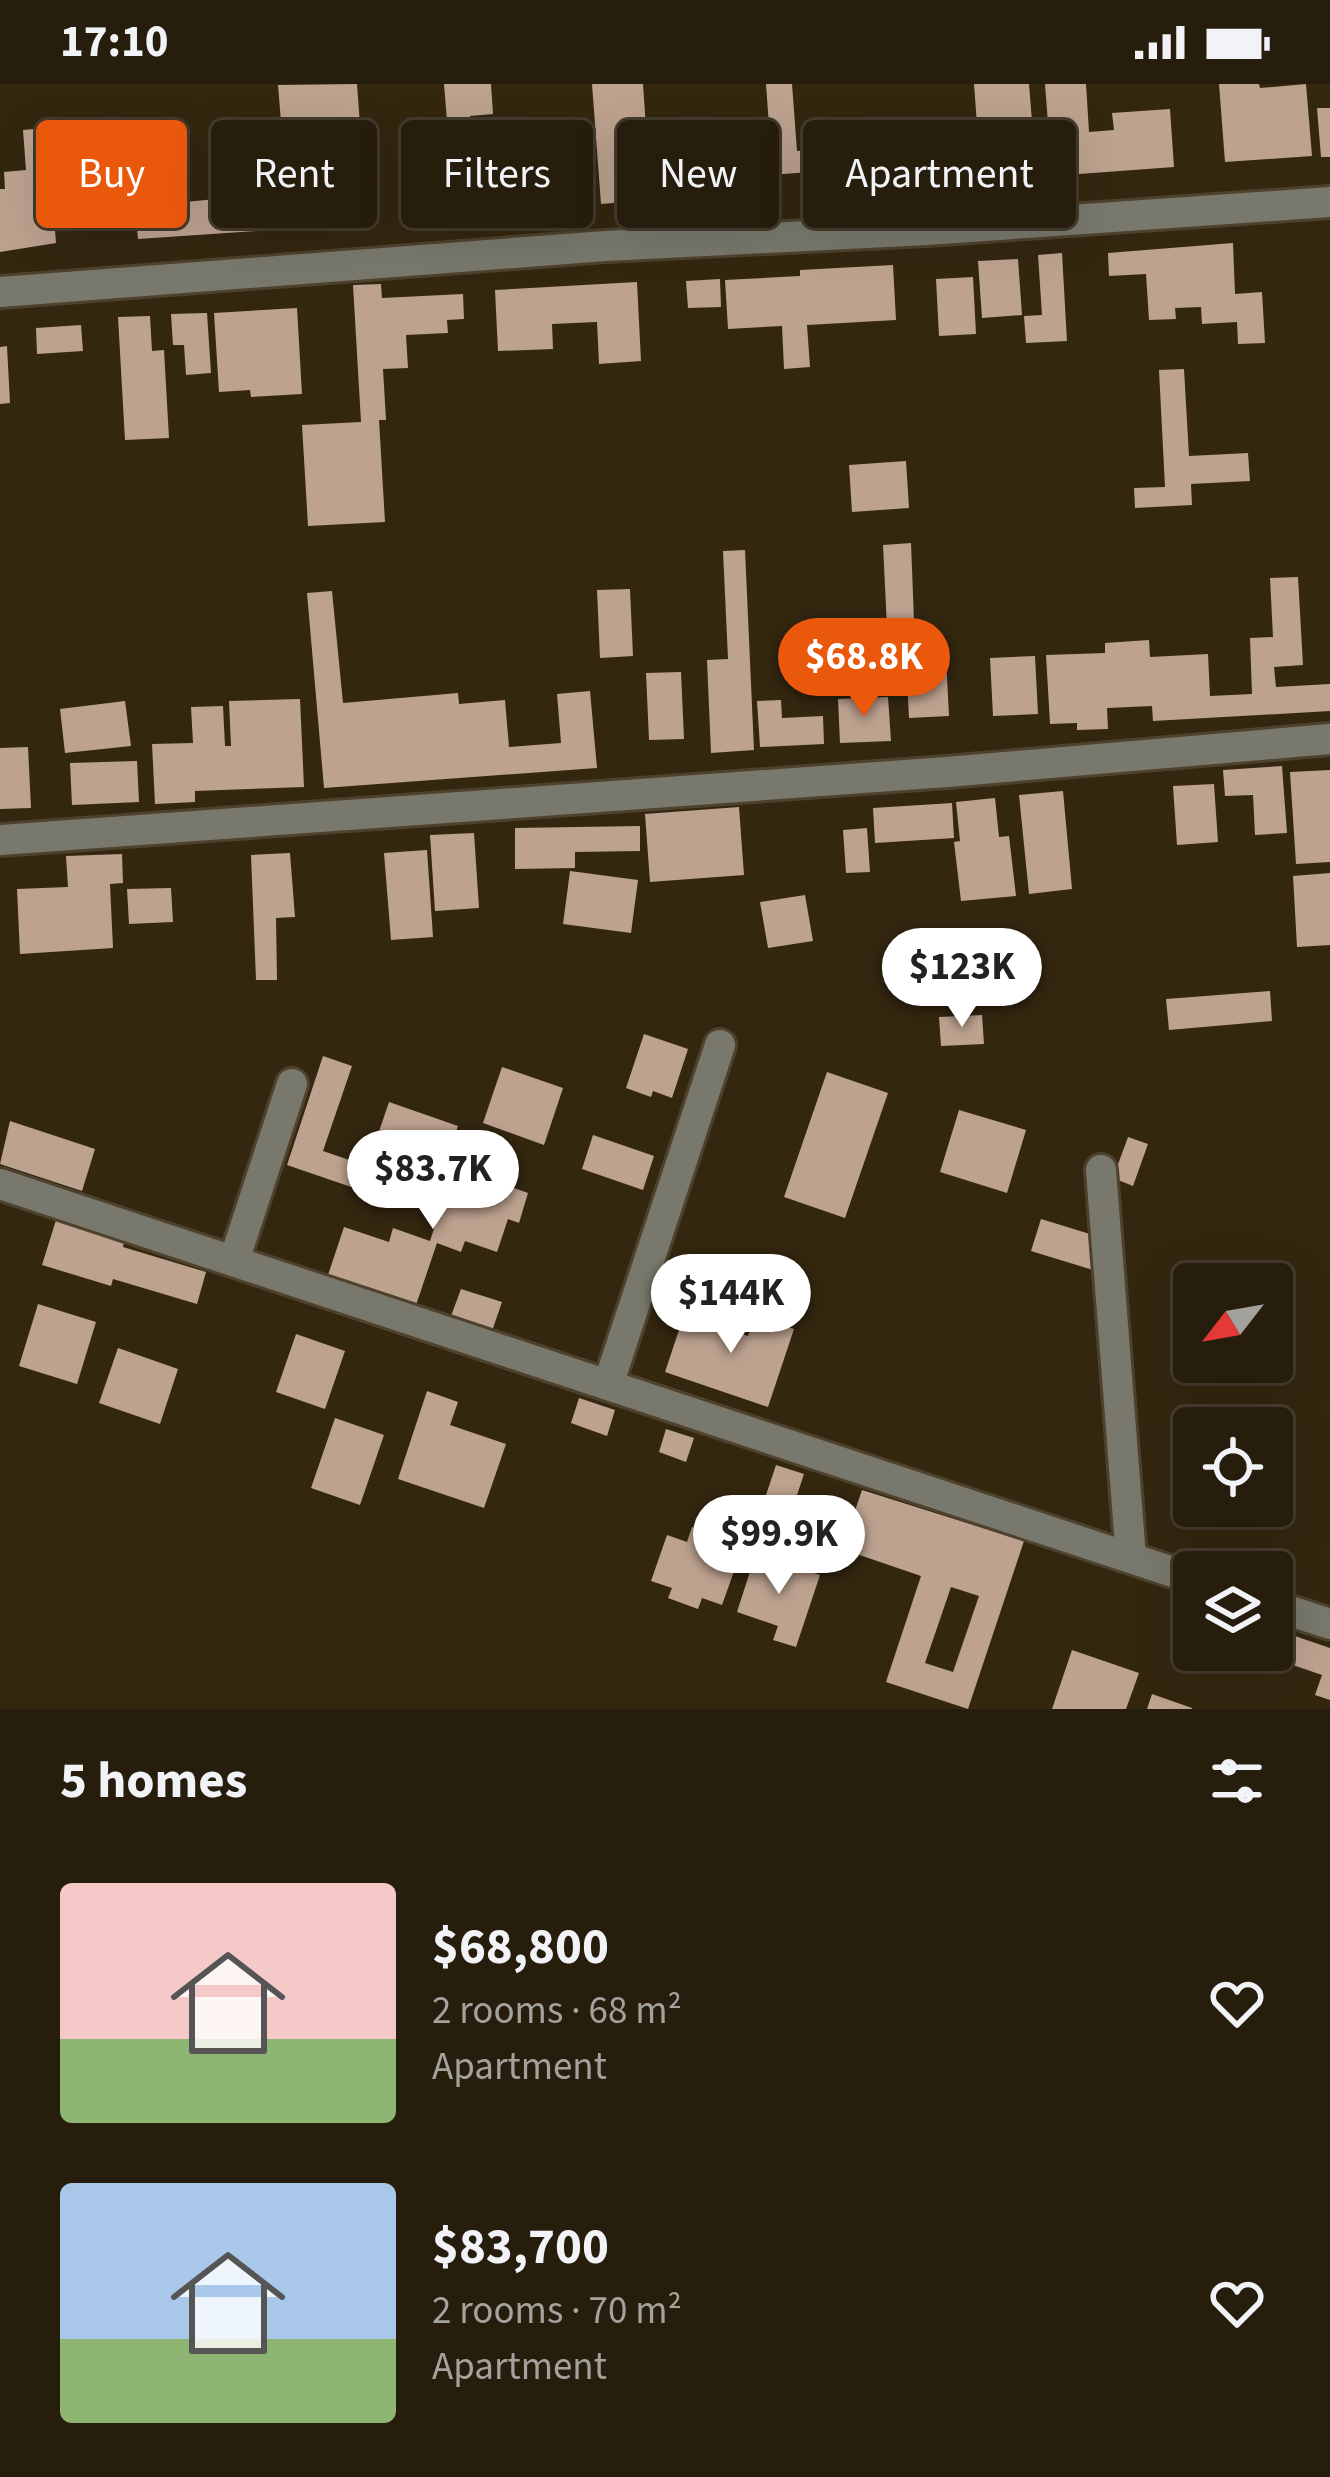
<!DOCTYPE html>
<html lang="en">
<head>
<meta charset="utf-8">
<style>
  body { margin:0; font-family:"Source Sans 3",sans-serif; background:#332a1a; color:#f1f3f6; height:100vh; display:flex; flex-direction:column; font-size:45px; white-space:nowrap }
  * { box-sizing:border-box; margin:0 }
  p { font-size:39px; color:#a4a29d }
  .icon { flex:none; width:66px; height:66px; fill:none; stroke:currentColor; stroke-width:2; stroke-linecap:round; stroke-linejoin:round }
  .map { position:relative; height:1625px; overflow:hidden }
  .side { display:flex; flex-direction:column; background:#271d0c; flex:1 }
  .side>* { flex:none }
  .banner { position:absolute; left:36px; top:36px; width:1260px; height:108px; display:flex; gap:24px }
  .needle { width:78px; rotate:239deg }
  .buttons { position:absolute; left:1173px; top:1179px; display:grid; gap:24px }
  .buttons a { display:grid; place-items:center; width:120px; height:120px; border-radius:12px; background:#271d0c; box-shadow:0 12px 48px #0002,0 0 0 3px #433b2d; font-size:60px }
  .price { position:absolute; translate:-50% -102px; padding:0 27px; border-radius:42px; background:#fff; color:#222; font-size:39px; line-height:78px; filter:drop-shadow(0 3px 6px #0008) }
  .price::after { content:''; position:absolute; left:50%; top:72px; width:36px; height:27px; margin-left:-18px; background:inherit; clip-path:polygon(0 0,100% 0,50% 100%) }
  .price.current { background:#ea580c; color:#fff }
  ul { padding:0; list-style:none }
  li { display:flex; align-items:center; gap:36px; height:300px; padding:0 60px }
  li span { display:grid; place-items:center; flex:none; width:336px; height:240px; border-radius:12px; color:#555 }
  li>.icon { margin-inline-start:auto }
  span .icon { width:144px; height:144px; fill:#fffc; stroke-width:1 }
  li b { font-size:51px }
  h2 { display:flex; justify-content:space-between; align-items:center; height:144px; padding:0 60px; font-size:51px }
  .tag { padding:0 42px; border-radius:12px; background:#271d0c; box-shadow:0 12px 48px #0002,0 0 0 3px #433b2d; font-size:42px; line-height:108px }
  .tag.current { background:#ea580c; color:#fff }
  .status { display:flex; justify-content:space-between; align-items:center; height:84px; padding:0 60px; background:#271d0c; direction:ltr }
  .status svg { height:33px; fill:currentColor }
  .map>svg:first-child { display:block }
  .building { fill:#bda28f; fill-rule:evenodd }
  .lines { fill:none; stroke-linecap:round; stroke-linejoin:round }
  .minor-casing { stroke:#4f422d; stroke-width:36 }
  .minor { stroke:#79786c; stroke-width:30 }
</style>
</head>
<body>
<div class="status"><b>17:10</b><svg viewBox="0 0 49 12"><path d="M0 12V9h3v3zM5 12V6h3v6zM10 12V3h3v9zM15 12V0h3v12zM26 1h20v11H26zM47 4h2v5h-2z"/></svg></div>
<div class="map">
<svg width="1330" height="1625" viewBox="0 0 1330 1625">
  <rect width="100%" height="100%" fill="#342710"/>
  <!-- building -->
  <path class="building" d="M357,0L363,82L285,87L278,1Z
    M444,0H491L493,30L470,32L474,85L487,84L491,133L406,139L404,112L413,111L411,77L450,74Z
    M592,0H643L646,44L621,46L623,78L648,76L651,116L601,120Z
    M766,0H792L797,67L893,60L894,82L670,98L668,76L771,69Z
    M974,0H1029L1032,37L977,41Z
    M1045,0H1086L1089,48L1114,46L1112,29L1170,25L1174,83L1052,92Z
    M1219,0H1259L1260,4L1306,0L1312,72L1225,78Z
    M1317,24H1330V73H1321Z
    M47,44L56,159L0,168V105H5L4,88L26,86L23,46Z
    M285,108L287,145L138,155L135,123Z
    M1233,159L1235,210L1262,208L1265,259L1238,260L1237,238L1202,240L1201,223L1175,224L1176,235L1149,236L1146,190L1109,192L1108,169Z
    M1062,169L1067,257L1026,259L1024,232L1042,231L1038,171Z
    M1018,175L1022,231L982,234L978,177Z
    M893,181L896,236L807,241L810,283L784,285L782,242L728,245L725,196L800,192V186Z
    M973,193L976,250L939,252L936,195Z
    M720,195L721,223L688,224L686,197Z
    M637,198L641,277L599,280L597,238L552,240L553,265L498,267L495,206Z
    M381,200L382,214L463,210L464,235L447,236L448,249L406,251L408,284L383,285L386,336H379L385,438L308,442L302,341L361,338L353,201Z
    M297,224L302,310L251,313L250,306L219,308L214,229Z
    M207,229L211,289L186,291L184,261H173L171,230Z
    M150,232L152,267L164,266L169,354L125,356L118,233Z
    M81,241L83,267L37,270L36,244Z
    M7,262L10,319L0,320V263Z
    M1184,285L1189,372L1248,369L1250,397L1191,400L1192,421L1135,424L1134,404L1165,403L1159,286Z
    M906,377L909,424L852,428L849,381Z
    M911,459L915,563L888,564L883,461Z
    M745,466L754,666L711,669L707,576L728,575L723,467Z
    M1298,493L1303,581L1274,583L1276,603L1330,600V627L1153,637L1152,622L1107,624L1108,645L1077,646V639L1050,640L1046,571L1105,569V559L1149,556L1150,573L1208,570L1210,612L1252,610L1250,554L1273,553L1270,494Z
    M630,505L633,572L600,574L597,506Z
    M332,507L343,619L458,609L459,620L505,616L509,663L561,659L557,610L590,607L597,684L324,704L307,509Z
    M1035,572L1038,630L993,632L990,574Z
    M946,574L949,632L909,634L906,576Z
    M681,588L684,655L649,656L646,589Z
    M888,613L891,657L840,659L838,615Z
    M300,615L304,703L195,707V718L155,720L152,660L193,659L191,623L223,622L225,662H231L229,617Z
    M781,616L782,634L823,632L824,660L760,663L757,617Z
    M125,617L131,662L65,669L60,625Z
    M28,663L31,724L0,725V664Z
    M137,677L139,718L72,721L70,679Z
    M1282,682L1287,749L1255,751L1253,711L1225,712L1223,686Z
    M1330,686V778L1296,780L1290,688Z
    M1214,700L1218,758L1177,761L1173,702Z
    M1063,707L1072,805L1029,810L1019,711Z
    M995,714L999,753L1009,752L1016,812L961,817L954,758L960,757L956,718Z
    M952,719L954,754L875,759L873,724Z
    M739,723L744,791L650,798L645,730Z
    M640,742V767L575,768V784L515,785V744Z
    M867,744L870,788L846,789L843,746Z
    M474,749L479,824L435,827L430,751Z
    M427,766L433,853L391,856L384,769Z
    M290,769L295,833L276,834L277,896H256L251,771Z
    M122,770L123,799L110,800L113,864L20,870L17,805L68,803L66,772Z
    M570,787L638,796L631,849L563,840Z
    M1330,789V861L1297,863L1293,792Z
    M171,804L173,838L129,840L127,805Z
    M805,811L813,857L768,864L760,818Z
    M1270,907L1272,937L1169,946L1166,915Z
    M982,931L984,960L941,962L939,933Z
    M644,950L688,965L672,1014L653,1007L651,1013L626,1004Z
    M323,972L352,982L323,1067L364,1081L357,1105L287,1081Z
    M502,983L563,1004L544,1061L483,1039Z
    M827,988L888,1009L845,1134L784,1113Z
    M389,1018L458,1042L433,1115L364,1092Z
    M959,1026L1026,1046L1007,1109L940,1088Z
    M10,1037L95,1065L82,1107L0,1080Z
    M593,1051L654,1072L643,1106L582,1085Z
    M474,1052L495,1060L484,1093L528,1109L519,1139L508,1135L497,1168L465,1157L461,1168L437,1159L416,1221L328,1191L344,1143L389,1158L393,1144L430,1157L454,1083L462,1086Z
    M1128,1053L1148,1060L1133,1102L1113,1094Z
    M1041,1135L1103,1154L1093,1186L1031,1167Z
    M56,1136L124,1157L123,1163L206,1188L197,1220L113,1195L111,1202L42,1181Z
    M461,1205L502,1218L492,1247L451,1232Z
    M38,1220L96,1238L77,1300L19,1282Z
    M687,1222L708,1229L705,1237L748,1252L755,1231L794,1245L768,1323L665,1288Z
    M296,1250L345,1267L325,1325L276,1308Z
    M118,1264L178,1285L160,1340L99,1319Z
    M427,1307L458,1318L450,1341L506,1360L484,1424L398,1395Z
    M579,1314L615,1326L607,1352L571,1339Z
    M335,1334L384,1351L360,1421L311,1404Z
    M666,1345L694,1354L686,1378L659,1368Z
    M776,1381L804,1390L781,1459L753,1450Z
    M862,1406L1024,1457L968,1625L886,1598L921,1492L842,1465ZM951,1503L979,1512L953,1588L925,1579Z
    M692,1443L722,1454L717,1469L738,1476L722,1521L702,1514L698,1525L668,1514L672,1504L651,1497L667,1451L687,1458Z
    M756,1469L820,1491L796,1563L773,1556L778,1542L737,1528Z
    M1289,1550L1330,1564V1616L1315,1611L1322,1591L1281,1577Z
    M1072,1566L1139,1589L1126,1625H1052Z
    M1152,1610L1192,1624V1625H1147Z"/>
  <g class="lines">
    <!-- minor casing -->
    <g class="minor-casing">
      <path id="minor" d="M0,208L605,162L927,146L1330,118
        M0,756L947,688L1330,655
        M1101,1086L1131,1474
        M0,1100L1194,1495
        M234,1177L292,1000
        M608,1301L720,961
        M1272,1521L1330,1540"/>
    </g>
    <!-- minor -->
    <use href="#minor" class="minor"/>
  </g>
</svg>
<div class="buttons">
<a><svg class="needle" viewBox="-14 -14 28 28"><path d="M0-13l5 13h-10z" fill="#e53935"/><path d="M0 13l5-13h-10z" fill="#a4a29d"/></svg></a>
<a><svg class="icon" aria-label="locate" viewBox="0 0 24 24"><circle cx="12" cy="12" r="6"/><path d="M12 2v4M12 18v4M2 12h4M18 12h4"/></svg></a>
<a><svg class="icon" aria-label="layers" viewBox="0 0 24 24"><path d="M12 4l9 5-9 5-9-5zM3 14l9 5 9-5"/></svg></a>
</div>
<b class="price current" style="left:864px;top:636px">$68.8K</b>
<b class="price" style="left:962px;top:946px">$123K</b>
<b class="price" style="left:433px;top:1148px">$83.7K</b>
<b class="price" style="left:731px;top:1272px">$144K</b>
<b class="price" style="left:779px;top:1513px">$99.9K</b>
<div class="banner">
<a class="tag current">Buy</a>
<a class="tag">Rent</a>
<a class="tag">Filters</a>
<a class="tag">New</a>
<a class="tag">Apartment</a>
</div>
</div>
<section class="side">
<h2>5 homes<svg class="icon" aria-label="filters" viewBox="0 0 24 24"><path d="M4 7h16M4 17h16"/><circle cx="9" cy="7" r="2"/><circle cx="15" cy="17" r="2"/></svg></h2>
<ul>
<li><span style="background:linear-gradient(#f6c9c9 65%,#8fb573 0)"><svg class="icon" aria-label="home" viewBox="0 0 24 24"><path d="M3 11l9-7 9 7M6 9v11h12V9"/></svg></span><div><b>$68,800</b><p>2 rooms · 68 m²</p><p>Apartment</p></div><svg class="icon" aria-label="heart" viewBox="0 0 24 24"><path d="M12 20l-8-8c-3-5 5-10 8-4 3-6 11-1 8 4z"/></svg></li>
<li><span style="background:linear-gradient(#a9c7e8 65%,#8fb573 0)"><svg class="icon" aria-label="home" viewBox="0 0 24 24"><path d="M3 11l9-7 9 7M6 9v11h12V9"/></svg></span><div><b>$83,700</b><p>2 rooms · 70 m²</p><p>Apartment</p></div><svg class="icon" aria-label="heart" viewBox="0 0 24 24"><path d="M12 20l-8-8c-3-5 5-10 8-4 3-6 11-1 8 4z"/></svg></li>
</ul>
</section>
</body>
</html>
